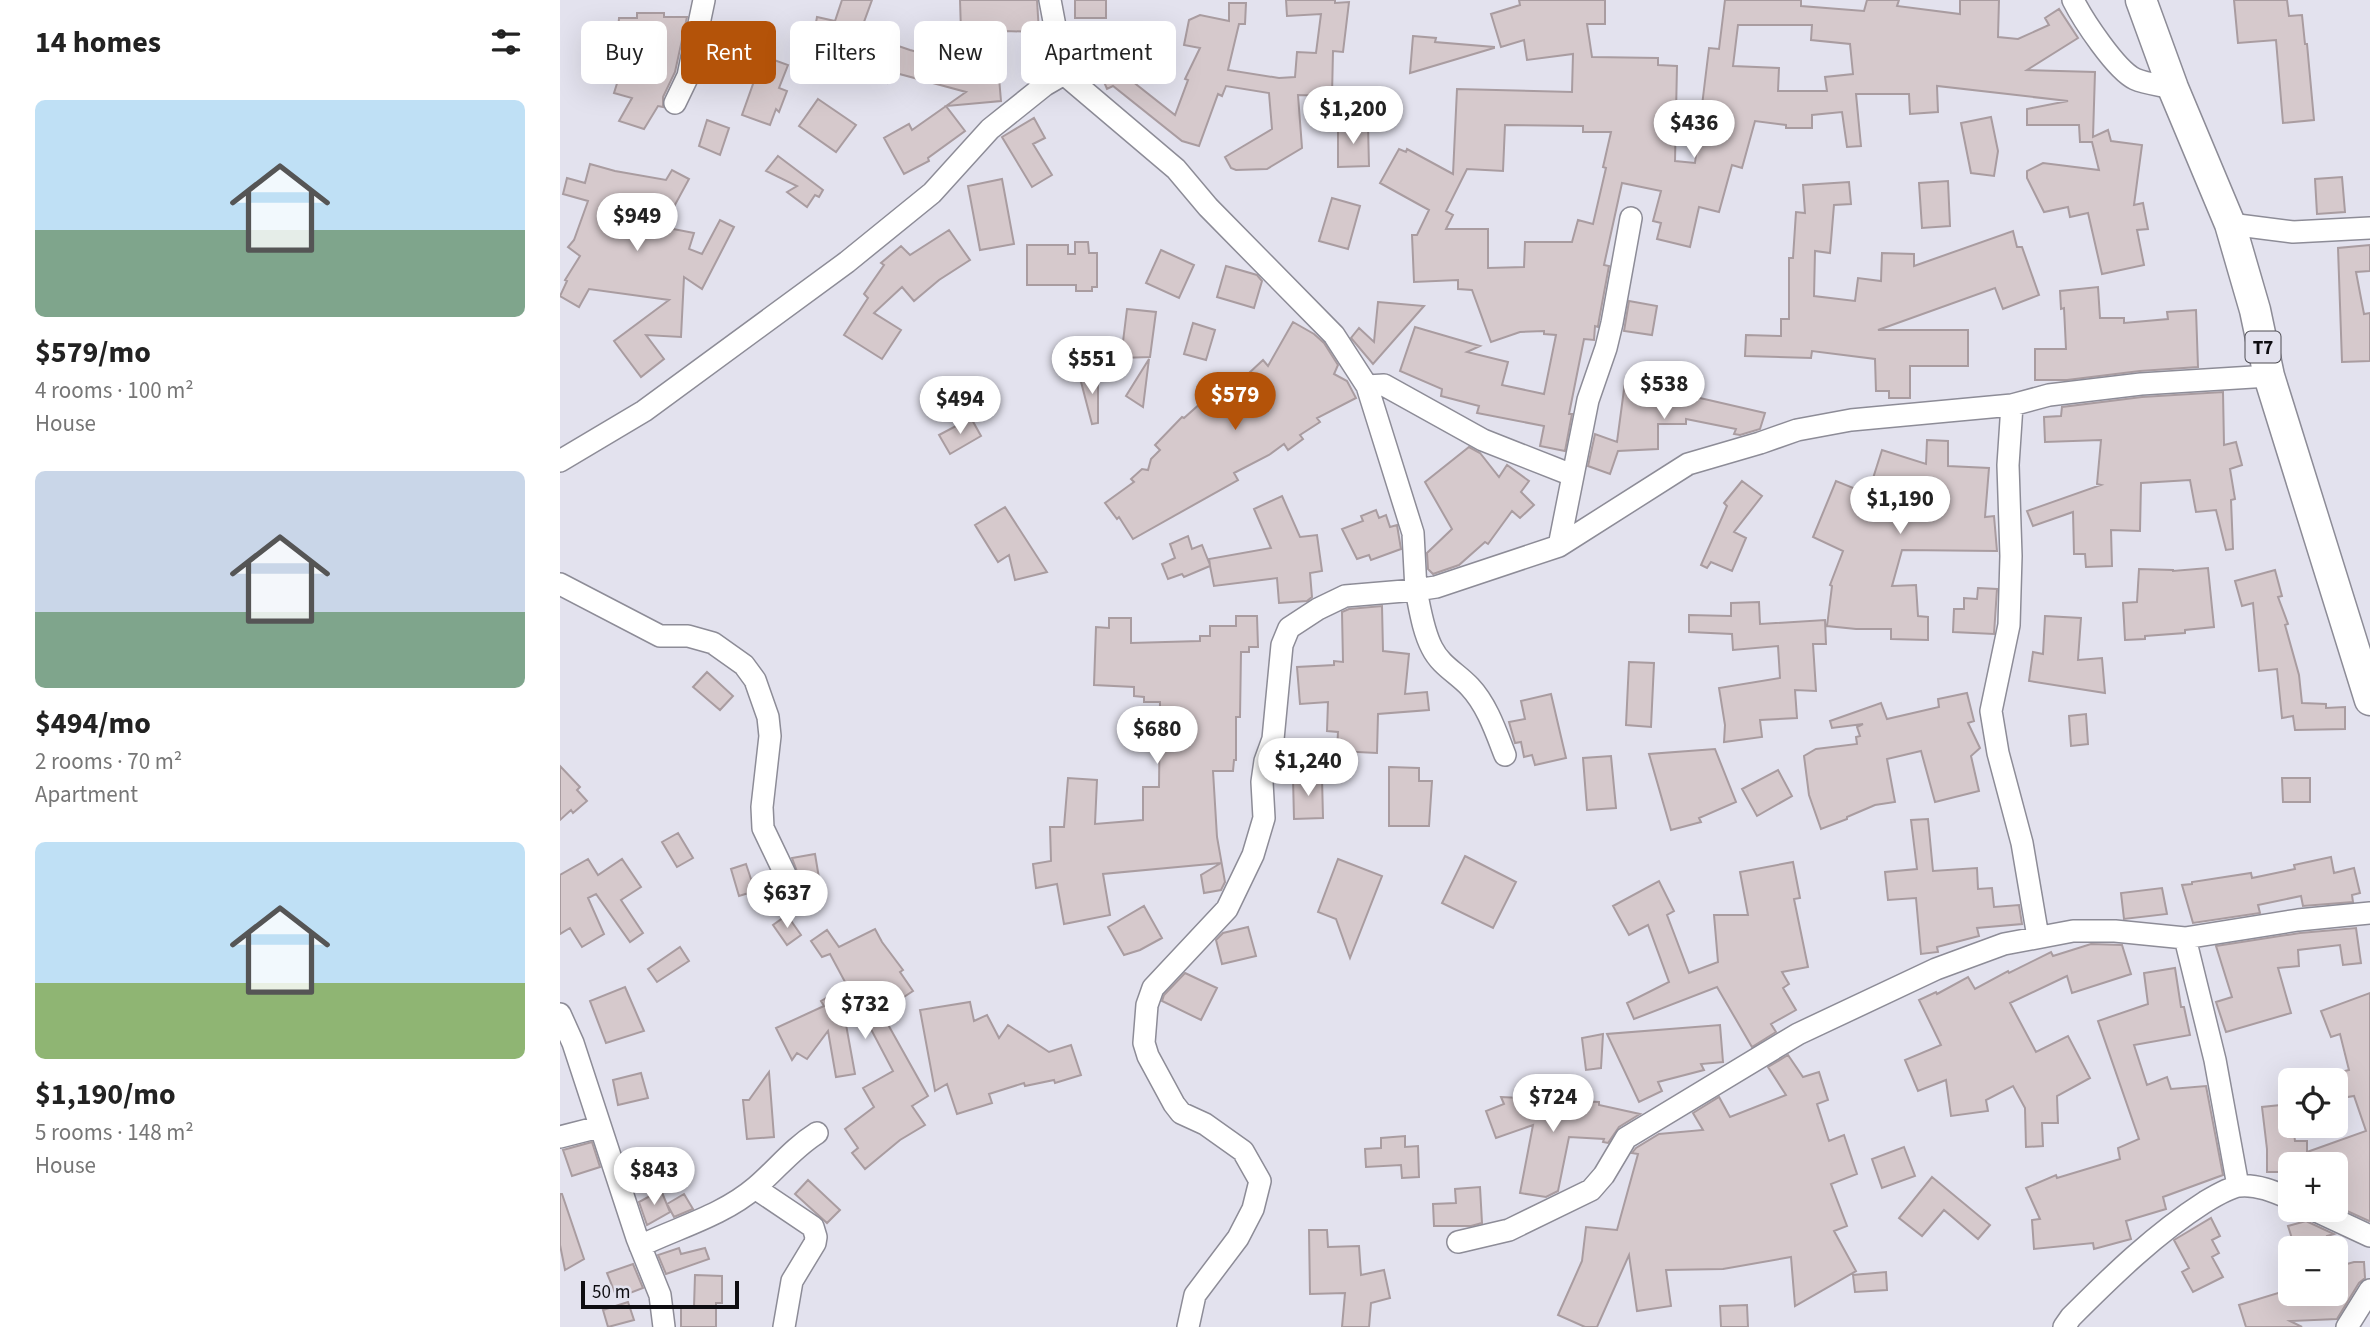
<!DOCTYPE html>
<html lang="en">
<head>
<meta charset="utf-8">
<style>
  body { margin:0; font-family:"Source Sans 3",sans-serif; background:#f2f2f2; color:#222; height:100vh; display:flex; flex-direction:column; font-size:26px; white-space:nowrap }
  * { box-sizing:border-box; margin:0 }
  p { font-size:23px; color:#767676 }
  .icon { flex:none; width:38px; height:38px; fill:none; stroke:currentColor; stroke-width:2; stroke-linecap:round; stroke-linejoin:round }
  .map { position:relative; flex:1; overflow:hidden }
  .details { display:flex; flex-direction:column; background:#fff; width:560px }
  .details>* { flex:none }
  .guide { position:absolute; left:21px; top:21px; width:665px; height:63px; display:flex; gap:14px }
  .fabs { position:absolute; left:1718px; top:1068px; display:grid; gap:14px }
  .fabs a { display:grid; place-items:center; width:70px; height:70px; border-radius:10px; background:#fff; box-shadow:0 7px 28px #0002; font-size:35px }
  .scale { position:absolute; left:21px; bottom:18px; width:158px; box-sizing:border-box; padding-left:7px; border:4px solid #0e0d11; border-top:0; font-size:19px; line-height:24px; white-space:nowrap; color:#0e0d11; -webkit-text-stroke:5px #e3e2ee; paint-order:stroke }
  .price { position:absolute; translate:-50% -60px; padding:0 16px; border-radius:24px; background:#fff; color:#222; font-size:23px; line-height:46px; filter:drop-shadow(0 2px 4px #0008) }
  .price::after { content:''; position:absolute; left:50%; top:42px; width:21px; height:16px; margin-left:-10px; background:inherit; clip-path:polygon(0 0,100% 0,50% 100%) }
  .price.current { background:#b45309; color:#fff }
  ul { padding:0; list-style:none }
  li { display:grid; align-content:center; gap:14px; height:371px; padding:0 35px }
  li span { display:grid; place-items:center; height:217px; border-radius:10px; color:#555 }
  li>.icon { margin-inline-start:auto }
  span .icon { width:126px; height:126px; fill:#fffc; stroke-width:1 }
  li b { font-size:30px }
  h2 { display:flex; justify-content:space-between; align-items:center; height:84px; padding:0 35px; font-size:30px }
  .chip { padding:0 24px; border-radius:10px; background:#fff; box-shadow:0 7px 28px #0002; font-size:24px; line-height:63px }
  .chip.current { background:#b45309; color:#fff }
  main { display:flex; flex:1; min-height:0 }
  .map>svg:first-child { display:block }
  .building { fill:#d6c9cc; stroke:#a99ca0; stroke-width:2; fill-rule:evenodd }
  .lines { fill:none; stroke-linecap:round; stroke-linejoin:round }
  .minor-casing { stroke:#8d8c97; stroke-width:24 }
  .highway-casing { stroke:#8d8c97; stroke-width:33 }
  .minor { stroke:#fff; stroke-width:21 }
  .highway { stroke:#fff; stroke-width:30 }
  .labels { text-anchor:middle; stroke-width:5; stroke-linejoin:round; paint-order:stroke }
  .shield { fill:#e3e2ee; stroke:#4e4d53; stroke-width:2 }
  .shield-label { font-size:19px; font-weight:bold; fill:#0e0d11 }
</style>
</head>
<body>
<main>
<section class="details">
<h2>14 homes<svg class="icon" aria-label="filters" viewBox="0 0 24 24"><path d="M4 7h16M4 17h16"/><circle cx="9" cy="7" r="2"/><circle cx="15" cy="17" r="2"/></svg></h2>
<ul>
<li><span style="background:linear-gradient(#bfe0f5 60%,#7fa58c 0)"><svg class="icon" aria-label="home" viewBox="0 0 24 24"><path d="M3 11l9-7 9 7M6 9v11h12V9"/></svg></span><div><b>$579/mo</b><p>4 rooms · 100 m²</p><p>House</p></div></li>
<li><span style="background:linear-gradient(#c9d6e8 65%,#7fa58c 0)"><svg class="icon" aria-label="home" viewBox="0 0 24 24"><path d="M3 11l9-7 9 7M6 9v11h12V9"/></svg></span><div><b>$494/mo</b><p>2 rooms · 70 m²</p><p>Apartment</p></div></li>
<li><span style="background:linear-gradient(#bfe0f5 65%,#8fb573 0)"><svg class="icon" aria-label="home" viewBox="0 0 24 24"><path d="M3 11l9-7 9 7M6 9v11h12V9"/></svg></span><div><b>$1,190/mo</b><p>5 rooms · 148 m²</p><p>House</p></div></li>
</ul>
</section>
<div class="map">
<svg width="1810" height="1327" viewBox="0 0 1810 1327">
  <rect width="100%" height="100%" fill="#e3e2ee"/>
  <!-- building -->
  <path class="building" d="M282,0H312L300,33L350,50L402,64L400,0H477L479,32L445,31V54H437L441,101L386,106L405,131L368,158L369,161L344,174L324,138L349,124L352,130L406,92L332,72L327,83L298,71L297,74L269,64L277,43L253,39L257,17L275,21Z
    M515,0H546V18H515Z
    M726,0H775V3L789,2L783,52L773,51L772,96L738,95L742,148L707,169L676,170L671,168L665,157L712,129L709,93L666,86L662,96L658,94L639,146L622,141L553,86L547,89L529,47L615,115L628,80L625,79L640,48L624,45L629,20L640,15L669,21V3H686L685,24H679L668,70L719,78L735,77L737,52L756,53L761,14L727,16Z
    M959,0H1045V24H1027L1032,57L1098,58V65L1117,66L1115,161L1135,163L1149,48L1159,49L1165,0H1241V6L1304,11L1307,0H1339L1337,6L1400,14V0H1439L1438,37L1458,39L1489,25L1485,18L1499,9L1518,38L1467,70L1535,72L1533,137L1548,130L1551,141L1582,145L1574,205L1583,203L1588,229L1577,230L1584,265L1542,274L1528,213L1510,217L1508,207L1484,212L1467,178V171L1483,163L1539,170L1532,142H1520L1519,125H1467V109L1508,101L1377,86L1378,112L1350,114L1349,94H1296L1301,146L1287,147L1282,112L1252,115V128H1226V125L1195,121L1182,168L1172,165L1159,212L1139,207L1130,247L1097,239L1101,223L1093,221L1101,191L1062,183L1044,265L1049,266L1039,320L1038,327L1035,326L1034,340L1024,339L1009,414H1012L1005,451L980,446L984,426L917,413L919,406L881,396L882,389L840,371L855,327L920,346L907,352L948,362L942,385L984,394L996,335L984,334V331L960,332L931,342L912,290L898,289V280L854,282L852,235H857L869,210L820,183L839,149L846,152L847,149L893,174L897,89L1012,92L1013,54L967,60L964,40L941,47L931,14L960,5ZM1178,25H1252L1251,40L1290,44L1293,74L1265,77L1267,91H1218L1219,68L1173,66ZM945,125L1023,126V132H1051L1043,167L1046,168L1033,224L1018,220L1012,242H965L964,267L928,268V229H886L893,215L886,211L907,169L943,171Z
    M1674,0H1727L1729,16L1742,15L1745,44H1747L1754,120L1723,123L1716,40L1678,43Z
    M77,13H104V17H127L115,72L103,97V107L98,106L84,129L59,121L72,98L54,93L65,58H47V30L58,31L59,18H77Z
    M853,36L876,38L875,42L934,47V48L850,73Z
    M203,56L228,65L219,88L227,91L219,112L216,109L210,125L182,115Z
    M258,99L296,125L276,152L239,126Z
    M1431,117L1438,151L1434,176L1411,173L1401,123Z
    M474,118L485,138L473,144L492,175L472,187L442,137Z
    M147,120L169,128L160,155L139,146Z
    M808,125L809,166L778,167V126Z
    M218,156L263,190L259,197L255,195L247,207L227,192L237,186L206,171Z
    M30,164L55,171L106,180L112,170L129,179L103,227L134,233L129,249L142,254L160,220L174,227L142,289L124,277L121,337L86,335L104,359L81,377L54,341L109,300L29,289L19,307L0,296L7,281L5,280L20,256L8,247L14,240L28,201L3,194L7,178L25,183Z
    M1782,177L1785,212L1757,214L1755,179Z
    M442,179L454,244L420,250L408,186Z
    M1388,181L1390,226L1362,228L1359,183Z
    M1289,182L1291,204L1274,205L1270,253L1255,251L1254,296L1295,301L1298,278L1321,281L1322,253L1354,254V266L1453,231L1457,247H1462L1479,295L1443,309L1435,288L1318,330H1408V366H1350V398H1329V391H1316L1315,359L1252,351L1251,358L1185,356L1186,335L1221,336V319H1229V258H1233L1236,212L1245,213L1243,185Z
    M772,198L800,206L788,249L759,241Z
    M389,230L410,260L379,280L354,301L342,287L314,313L341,330L322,359L284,335L308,298L304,294L324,265L321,263L341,246L350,255Z
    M515,242H528L529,253H537V287H532V291H516V285H467V245H508V254H515Z
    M1810,245V271L1796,272L1804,314L1810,313V361L1782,362L1778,248Z
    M601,250L634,265L619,298L586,283Z
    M666,266L697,275L702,281L694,308L657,297Z
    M1538,287L1540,318H1564V323L1608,319L1607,312L1636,310L1638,367L1580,371L1507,380H1475V349H1506L1504,308L1501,309L1500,291Z
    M1069,301L1097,306L1092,335L1064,331Z
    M818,302L864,306L813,364L791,338L799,328L814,342Z
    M567,309L596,312L590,357L561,358Z
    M733,322L754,334L764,343L778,365L774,374L787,381L796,398L757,418L760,422L740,435L743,439L728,450L724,444L709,455L674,473L678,480L573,539L559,517L557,519L545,503L574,482L571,479L582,469L588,470L591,459L600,450L595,445L622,417L624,418L651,394L658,402L703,360L708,366Z
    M633,323L655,330L646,360L624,354Z
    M589,359L583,407L566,396Z
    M538,374V423L532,424L520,378Z
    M1065,382L1108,388L1107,394L1127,395L1205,413L1200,429L1180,435L1174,434L1176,429L1126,419V424H1098V449L1058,451L1050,474L1028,466L1035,434L1057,442Z
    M1663,392L1664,445L1676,442L1682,465L1670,469L1675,499L1671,500L1673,549L1666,550L1656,510L1636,512L1630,480L1581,483L1580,531L1551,530L1552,566L1526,567L1525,554H1514L1513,512L1473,526L1467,511L1541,485L1537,484L1541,440L1485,442L1484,417L1501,416L1502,407L1582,397Z
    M411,418L421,436L390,454L379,435Z
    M1367,440L1388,441V466L1429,468L1425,517L1434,516L1437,551L1342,550L1332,586L1356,585L1358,616L1368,617V640L1331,639V629H1296L1267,626L1272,586L1270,585L1283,551L1253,537L1276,481L1308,494L1322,450L1366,464Z
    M909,447L920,453L939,477L947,465L969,481L961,492L974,505L960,518L952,511L928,544L925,542L899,565L873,574L868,569L867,553L892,529L865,482Z
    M1182,481L1202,496L1174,532L1186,538L1172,571L1151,562L1147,568L1141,565L1167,506L1164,503Z
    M722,496L740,537L757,535L762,571L750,573L752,597L747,601L719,603L717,578L654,586L650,566L624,577L622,574L608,579L602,564L615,558L610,544L628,536L632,549L642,545L650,565L649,559L711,548L694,509Z
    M445,507L487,572L455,580L449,555L438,562L415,525Z
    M816,510L819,518L826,515L830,527L837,525L841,549L811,560L809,555L797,559L782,529L803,521L801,516Z
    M1648,568L1654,627L1625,630V633L1585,636V639L1565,640L1563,603L1577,602L1579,569L1613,570V571Z
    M1715,570L1722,596L1718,597L1728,624L1725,625L1739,675L1742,703L1766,704V708L1785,707V729L1735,730L1733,716L1722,718L1717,669L1699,671L1693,603L1682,606L1675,581Z
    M1418,588L1437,589L1434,634L1393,632L1394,609H1404V598L1417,599Z
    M1199,602L1200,624L1265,620L1266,644H1253L1256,691L1235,690L1237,718L1200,720L1202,737L1164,742L1165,725L1159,688L1220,678L1218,646L1173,650L1172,634L1129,632V615L1171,616V603Z
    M822,606L823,651L849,654L845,694L867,692L869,710L818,714L817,753L777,751L778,732L767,731L768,702L740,704L737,667L774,665V661L783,662L782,612L789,609Z
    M676,616H697L698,647H689V652H681L680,717H676V760H674L673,771H653L657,837L665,882L661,890L644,893L641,875L661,863L543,874L550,915L504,924L497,884L476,888L473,864L491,861L490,827H504L508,778L537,780L535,824L583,820V787H599L600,702H584V697L574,696V687L534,685L536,627L549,628V618H571V643L640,641V636H650V626H676Z
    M1485,616L1521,618L1518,660L1542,658L1545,693L1469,681L1473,652L1483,654Z
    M1069,662L1094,663L1091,727L1066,725Z
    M147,672L173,696L160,710L133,687Z
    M1407,693L1414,721L1408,723L1420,748L1411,756L1419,791L1375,802L1361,751L1327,759L1335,802L1315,805L1287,817V819L1261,829L1249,795L1244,756L1256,749L1297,744L1296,737L1300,736L1297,727L1303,724L1272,728L1270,721L1321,703L1327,719L1379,707L1378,699Z
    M991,694L1006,758L975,765L972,755L964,757L961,742L955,743L949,722L965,719L961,701Z
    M1526,714L1528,744L1511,746L1509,716Z
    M1155,749L1176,802L1139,818L1141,822L1111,830L1089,754Z
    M1051,756L1056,808L1027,810L1023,758Z
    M0,766L20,787L17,790L27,801L13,813L11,810L0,820Z
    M829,767L859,768V781H872L869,826H829Z
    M1218,770L1232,796L1197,816L1182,789Z
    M733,778H762L763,818L734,819Z
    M1722,778H1750V802H1723Z
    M1368,819L1373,871L1417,868L1418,889L1432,888L1434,907L1459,905L1462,924L1417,928L1419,936L1377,947L1378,952L1361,954L1356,898L1328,900L1325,872L1357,869L1351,820Z
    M118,833L133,858L117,867L102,842Z
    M255,854L259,878L236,882L238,874L232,858Z
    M905,856L956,882L933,928L882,903Z
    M1771,857L1774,873L1794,868L1800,893L1792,895L1793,902L1743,906L1741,896L1698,905L1700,913L1633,923L1622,885L1632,884V882L1691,873L1692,878L1735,869L1734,865Z
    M28,859L38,875L62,859L81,887L61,900L83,933L70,942L36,894L28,898L44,934L22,947L10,928L0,934V875Z
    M778,859L822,876L790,958L776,919L758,912Z
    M1233,862L1240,898L1234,899L1248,967L1222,972L1229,984L1223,988L1236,1010L1211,1024L1216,1032L1192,1047L1157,987L1074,1019L1067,1003L1109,982L1088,925L1069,935L1053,906L1099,881L1114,911L1107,915L1129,973L1158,962L1154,915H1188L1180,872Z
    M186,864L195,891L179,896L171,869Z
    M1602,888L1607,914L1564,919L1561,893Z
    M584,906L602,938L580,950L564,955L548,927Z
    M227,915L241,935L227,945L213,925Z
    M688,927L696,956L662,964L656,940L663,933Z
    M1796,928L1801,963L1783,965L1780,945L1738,950L1739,966L1718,968L1731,1013L1666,1032L1656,1002L1672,997L1656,946L1740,933Z
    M315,929L322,942L343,970L340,972L353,991L321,1012L368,1096L352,1106L365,1125L340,1140L305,1169L292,1153L298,1148L285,1129L314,1107L303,1088L333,1071L293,995L283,1008L295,1074L276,1077L268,1031L247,1059L237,1053L232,1060L216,1028L264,1006L261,1001L280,990L282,998L291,993L270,954L262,957L251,941L267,930L279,947Z
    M1531,944L1562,945L1571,974L1512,993L1507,976L1450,1003L1476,1052L1508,1036L1530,1078L1497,1096L1498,1123H1482L1483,1146L1466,1147L1465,1108L1453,1086L1426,1100L1428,1111L1391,1116L1386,1080L1358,1091L1345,1060L1381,1045L1359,1000L1376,992L1377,994L1408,977L1415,989L1448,971L1449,973L1491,952L1493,956Z
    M120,947L129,961L97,982L88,969Z
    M1615,968L1621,1007H1624L1630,1035L1574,1045L1587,1085L1607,1077L1611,1089L1646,1086L1663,1175L1603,1197L1606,1209L1566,1221L1571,1239L1534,1249L1533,1243L1474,1249L1472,1220L1480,1219L1466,1188L1496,1175L1497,1178L1560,1159L1558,1148L1579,1139L1538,1021L1588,1004L1584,973Z
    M625,973L657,988L641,1020L602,1001L604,995Z
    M65,987L84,1031L46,1043L30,1001Z
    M1810,993V1221H1809L1776,1206V1164H1731V1172H1707V1149L1702,1107L1731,1104V1125H1733L1735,1141H1747V1152L1806,1131L1794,1096L1776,1099V1073L1789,1070L1780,1034L1771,1037L1761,1011Z
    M410,1002L414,1021L427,1015L439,1038L448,1025L489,1052L511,1045L521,1075L495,1083L494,1080L465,1086L464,1083L429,1094L432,1103L397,1114L387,1084L375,1091L360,1010Z
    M1160,1025L1163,1062L1141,1064L1144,1070L1098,1082L1102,1091L1079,1102L1047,1034Z
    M1043,1034L1041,1068L1026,1070L1022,1038Z
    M1228,1055L1243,1077L1259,1072L1268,1100L1257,1104L1269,1141L1284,1135L1297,1174L1271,1184L1287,1226L1274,1231L1296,1271L1235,1306L1231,1257L1163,1269L1106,1270L1111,1306L1077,1311L1069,1255L1037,1327H1025L998,1315L1022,1261L1026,1227L1057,1230L1078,1154L1072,1153L1076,1148L1099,1134L1143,1130L1133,1113L1159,1097L1170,1117L1226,1095L1208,1067Z
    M209,1072L214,1137L187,1139L183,1100H189Z
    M81,1073L88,1098L58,1105L53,1080Z
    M941,1097L1039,1102V1105L1080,1114L1059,1127L1048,1143L1043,1142L1044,1139L1009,1137L998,1191L986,1197L960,1193L973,1125L936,1138L926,1111L944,1104Z
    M845,1136V1147L858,1146L859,1177L842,1178L841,1165L806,1167L805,1149L821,1148V1138Z
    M32,1142L40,1167L12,1176L3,1150Z
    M1344,1147L1355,1176L1322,1188L1312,1159Z
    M1372,1177L1430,1225L1418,1239L1384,1210L1362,1236L1339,1218Z
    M248,1180L280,1210L267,1223L235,1194Z
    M920,1187L922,1223L911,1226H874L873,1204L896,1203L895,1189Z
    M101,1190L110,1212L87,1225L79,1202Z
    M0,1194H2L24,1259L5,1270L0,1245Z
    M124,1194L133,1209L114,1217L107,1204Z
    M1651,1218L1660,1236L1652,1240L1659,1253L1652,1257L1663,1277L1633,1292L1622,1272L1629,1268L1614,1240Z
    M1746,1221L1774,1234L1767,1236L1770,1248H1735L1728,1226Z
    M749,1230H767L768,1247L799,1246L801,1275L824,1270L830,1298L811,1303L809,1327H782L785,1293L750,1294Z
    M119,1248L121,1254L145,1248L149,1259L106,1274L98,1255Z
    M1794,1262H1804L1805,1278L1799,1283L1777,1319L1730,1321L1742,1327H1686L1679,1305L1731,1289V1293H1776V1267Z
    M73,1264L83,1288L57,1298L47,1273Z
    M1326,1272L1327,1290L1295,1292L1293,1275Z
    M135,1275L162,1276V1303H156V1327H121V1307H134Z
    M68,1302L74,1320L48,1327L43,1310Z
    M1187,1305L1188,1327H1161L1160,1306Z"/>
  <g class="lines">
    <!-- minor casing -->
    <g class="minor-casing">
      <path id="minor" d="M490,0L504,74L616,169L648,207L774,335L807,386L853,533L856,590L785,596L758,609L729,628L722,645L713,739L705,761L702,782L704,818L693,855L667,909L593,988L587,1005L584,1043L588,1056L614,1104L621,1113L645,1124L683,1151L700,1181L693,1209L678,1238L635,1295L628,1327
        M1513,0C1523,20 1556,70 1575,79C1586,84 1601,85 1613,88
        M115,103L128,76L144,0
        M1670,224L1733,232L1810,228
        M807,386L824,385L923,440L1012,475
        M1452,405L1448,465L1451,556L1449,625L1431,711L1438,753L1462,843L1478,937
        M0,461L84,411L287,262L372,193L430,129L485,85L504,74
        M999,546L1028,400L1046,348L1052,323L1071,218
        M0,584L100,636H128L153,643L184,665L195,680L208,717L210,736L202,807L203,828L225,874
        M945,755C936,732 927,705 910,687C897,673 881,666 872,648C863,631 860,609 856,590L876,587L999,546L1128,464L1200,443L1237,430L1291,420L1452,405L1489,395L1581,384L1709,376
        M1625,938L1655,1060L1678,1186
        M0,1014L13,1043L77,1238L100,1295L104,1327
        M0,1137L39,1127
        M195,1188L253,1227L256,1237L255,1243L232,1281L224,1327
        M1752,1209L1810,1236
        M898,1242L949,1230L1031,1190L1044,1175L1066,1138L1238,1034L1376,969L1444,944L1513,931H1555L1625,938L1738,920L1810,913
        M80,1246C119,1227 162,1216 196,1187C217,1169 233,1148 257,1133
        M1504,1327L1511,1317C1553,1275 1595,1234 1645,1202C1655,1196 1668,1188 1679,1186C1697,1184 1715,1192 1731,1199
        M1787,1327L1810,1290"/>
    </g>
    <!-- highway casing -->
    <g class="highway-casing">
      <path id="highway" d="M1581,0L1613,88L1670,224L1695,310L1709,376L1810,700"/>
    </g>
    <!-- minor -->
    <use href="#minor" class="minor"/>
    <!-- highway -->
    <use href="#highway" class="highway"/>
  </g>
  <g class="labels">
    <!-- shield labels -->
    <rect class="shield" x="1685.5" y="331.5" width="35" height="31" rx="5"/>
    <g class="shield-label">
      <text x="1703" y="354">T7</text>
    </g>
  </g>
</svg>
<div class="fabs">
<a><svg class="icon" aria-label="locate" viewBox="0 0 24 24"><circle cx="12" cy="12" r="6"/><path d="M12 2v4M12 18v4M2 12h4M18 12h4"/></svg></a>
<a>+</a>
<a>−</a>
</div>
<div class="scale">50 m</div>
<b class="price" style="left:793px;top:146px">$1,200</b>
<b class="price" style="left:1134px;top:160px">$436</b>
<b class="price" style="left:77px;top:253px">$949</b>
<b class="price" style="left:532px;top:396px">$551</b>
<b class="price" style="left:1104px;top:421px">$538</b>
<b class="price current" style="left:675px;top:432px">$579</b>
<b class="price" style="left:400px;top:436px">$494</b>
<b class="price" style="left:1340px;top:536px">$1,190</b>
<b class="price" style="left:597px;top:766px">$680</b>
<b class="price" style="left:748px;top:798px">$1,240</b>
<b class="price" style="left:227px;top:930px">$637</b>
<b class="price" style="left:305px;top:1041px">$732</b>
<b class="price" style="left:993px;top:1134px">$724</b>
<b class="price" style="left:94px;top:1207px">$843</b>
<div class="guide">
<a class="chip">Buy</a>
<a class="chip current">Rent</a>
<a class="chip">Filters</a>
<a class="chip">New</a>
<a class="chip">Apartment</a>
</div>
</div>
</main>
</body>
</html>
